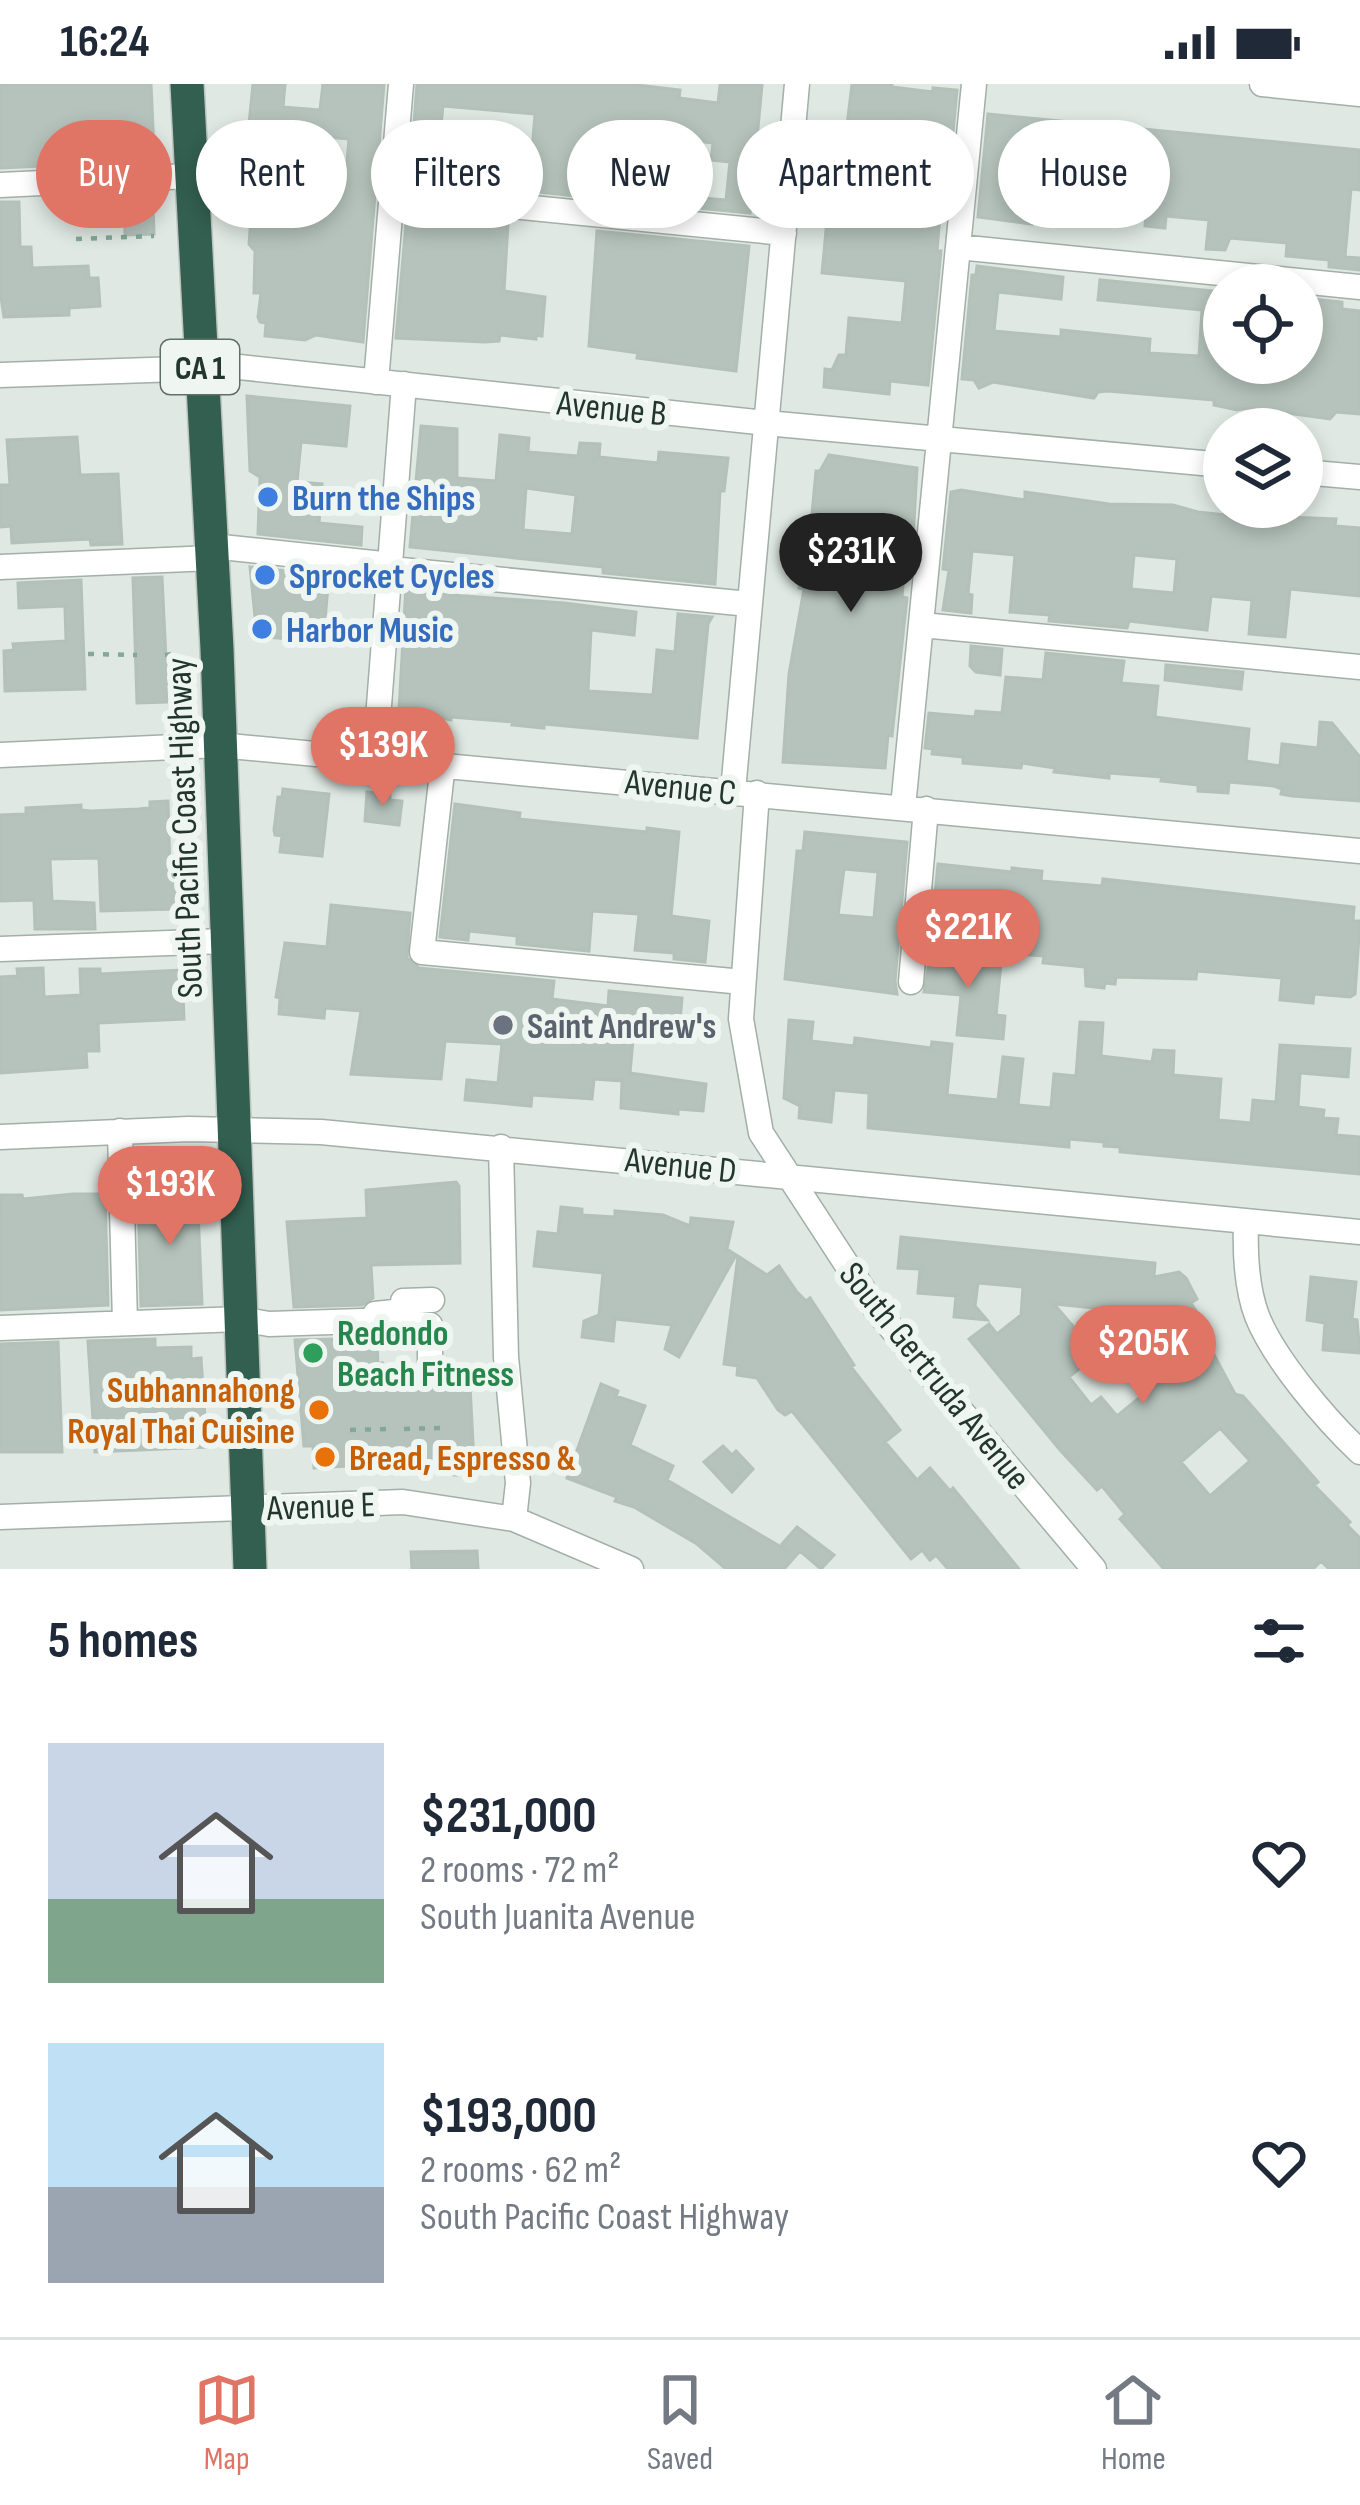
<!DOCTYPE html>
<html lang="en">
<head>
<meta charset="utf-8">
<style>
  body { margin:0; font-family:"Sofia Sans Condensed",sans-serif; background:#f6f6f7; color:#1f2937; height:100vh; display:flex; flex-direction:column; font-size:45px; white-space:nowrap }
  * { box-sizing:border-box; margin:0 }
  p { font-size:39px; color:#747a83 }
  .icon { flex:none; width:66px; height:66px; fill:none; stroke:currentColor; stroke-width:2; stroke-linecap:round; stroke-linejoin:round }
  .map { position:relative; height:1485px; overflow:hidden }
  .drawer { display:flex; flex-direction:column; background:#fff; flex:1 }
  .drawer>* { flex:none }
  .top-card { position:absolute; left:36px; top:36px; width:1290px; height:108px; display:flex; gap:24px }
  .controls { position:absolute; left:1203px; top:180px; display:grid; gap:24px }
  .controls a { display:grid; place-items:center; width:120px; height:120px; border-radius:50%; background:#fff; box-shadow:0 6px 18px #0003; font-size:60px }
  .price { position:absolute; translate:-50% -102px; padding:0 27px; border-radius:42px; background:#e17565; color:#fff; font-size:39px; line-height:78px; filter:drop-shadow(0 3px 6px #0008) }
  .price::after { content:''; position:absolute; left:50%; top:72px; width:36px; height:27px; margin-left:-18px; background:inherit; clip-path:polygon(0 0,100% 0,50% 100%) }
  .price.on { background:#222; color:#fff }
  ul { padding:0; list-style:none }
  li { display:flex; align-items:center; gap:36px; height:300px; padding:0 48px }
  li span { display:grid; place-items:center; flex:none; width:336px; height:240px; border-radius:0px; color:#555 }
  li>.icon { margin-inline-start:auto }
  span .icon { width:144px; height:144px; fill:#fffc; stroke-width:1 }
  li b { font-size:51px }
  h2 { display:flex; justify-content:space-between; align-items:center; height:144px; padding:0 48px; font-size:51px }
  .chip { padding:0 42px; border-radius:54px; background:#fff; box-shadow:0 6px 18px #0003; font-size:42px; line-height:108px }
  .chip.on { background:#e17565; color:#fff }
  .status { display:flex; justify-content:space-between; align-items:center; height:84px; padding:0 60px; background:#fff; direction:ltr }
  .status svg { height:33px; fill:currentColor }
  .menu { display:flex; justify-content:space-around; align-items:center; height:168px; border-top:3px solid #e0e1e3; background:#fff; font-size:33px; color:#747a83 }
  .menu a { display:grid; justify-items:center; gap:6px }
  .menu .on { color:#e17565 }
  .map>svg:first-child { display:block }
  .building { fill:#b5c3bc; stroke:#b3c1b9; stroke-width:3; fill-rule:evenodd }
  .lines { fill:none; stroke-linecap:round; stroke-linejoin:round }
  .minor-casing { stroke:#a3afa9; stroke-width:27 }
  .highway-casing { stroke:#bdc3c1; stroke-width:36 }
  .path { stroke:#83a898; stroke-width:4.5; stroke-dasharray:6 9; stroke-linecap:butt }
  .minor { stroke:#fff; stroke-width:24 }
  .highway { stroke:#325f50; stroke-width:33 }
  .shop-dot { fill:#3f7fe0; stroke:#eff6f1; stroke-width:4.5 }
  .worship-dot { fill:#6b7280; stroke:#eff6f1; stroke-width:4.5 }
  .leisure-dot { fill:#2e9e5b; stroke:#eff6f1; stroke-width:4.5 }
  .food-dot { fill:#e8710a; stroke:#eff6f1; stroke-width:4.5 }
  .labels { text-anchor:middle; stroke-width:12; stroke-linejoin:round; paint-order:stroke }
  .shield { fill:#eff6f1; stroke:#607069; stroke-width:3 }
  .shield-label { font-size:33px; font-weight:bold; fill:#22362f }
  .street-label { font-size:36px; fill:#22362f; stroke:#eff6f1 }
  .shop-label { font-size:36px; font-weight:bold; fill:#366cbe; stroke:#eff6f1; text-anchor:start }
  .worship-label { font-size:36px; font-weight:bold; fill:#5b616d; stroke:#eff6f1; text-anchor:start }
  .leisure-label { font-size:36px; font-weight:bold; fill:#27864d; stroke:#eff6f1; text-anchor:start }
  .food-label { font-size:36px; font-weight:bold; fill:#c56008; stroke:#eff6f1; text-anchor:end }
</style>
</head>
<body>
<div class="status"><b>16:24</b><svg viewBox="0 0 49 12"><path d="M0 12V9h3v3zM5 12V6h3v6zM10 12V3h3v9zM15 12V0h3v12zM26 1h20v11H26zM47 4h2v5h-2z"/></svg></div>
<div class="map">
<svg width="1360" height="1485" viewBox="0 0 1360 1485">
  <rect width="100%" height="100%" fill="#dfe8e3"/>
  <!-- building -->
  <path class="building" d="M0,0H151L154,67L106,69V79L0,84Z
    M253,0H285L283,23L320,26L323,0H384L363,258L316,251L305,256L265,252L266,239L260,238L258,233L261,209H254L255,167L249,160L255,81L252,80L256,50H248ZM304,51L349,55L344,110L299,106Z
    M417,0H628L680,6L679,14L718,19L720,1H762L750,129L677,122L680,80L691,113L726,116L730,78L711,76L713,59L678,55L676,71L657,50L631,46L624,117L528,107L529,100L410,91ZM443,22L535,30L531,79L477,73L478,62L439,59Z
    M852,0H892V3L933,8V4L957,6L946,120L941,119L937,167H941L928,301L890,297L889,310L824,303L825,285L832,286L839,271H846L849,234L902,239L906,197L822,189L829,115L838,116ZM898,37L933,41L929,84L894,80Z
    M988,30L1360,66V106L1351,105L1345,173L1360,174V186L1329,183V176L1286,172L1287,159L1230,154L1225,166L1206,165L1209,136L1166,132L1165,144L1145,142L1146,130L1043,121L1041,137L1032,136V140L978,133Z
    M0,118H19L20,163H31L32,184L88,182L89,194H98L100,222L69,224V231L4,233L0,207Z
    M153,121L154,150L125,151L124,123Z
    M407,128L508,140L504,207L545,213L542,252L536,251V255L500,251L499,257L485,258L396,254Z
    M597,147L749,162L736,287L637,274L638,269L589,262Z
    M977,182L1063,193L1061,215L998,208L994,247L1061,253V246L1150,255L1149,269L1199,272L1202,226L1098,216L1100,196L1224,208L1215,270L1224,271V279H1302V214L1342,218V225L1360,227V330L1336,328L1330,335L1249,324L1237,326L1214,321V316L1108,307L1098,308L1094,314L993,298L979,304L974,296L962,295L972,191H976Z
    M247,312L350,322L346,362L301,358L297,398L322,400L319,439L362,443L361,461L258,450L260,393L250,387Z
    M421,342L457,345V394L496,397L500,351L529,354L528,368L578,372L580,359L600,360L599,373L658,379L659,368L728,374L724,407H720L715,500L603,489V483L410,463ZM526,404L576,411L572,450L523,446Z
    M77,353L80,391L118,390L122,460L91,461L90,455L12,459L11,442L0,443V401H10L7,356Z
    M829,371L917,384L913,456L907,453L902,513L907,514L892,652L888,651L885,684L783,678L789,590L804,505L799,504L801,462H809L816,387H820Z
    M961,406L1025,416V408L1109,420L1173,421L1198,428L1263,435V432L1336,435L1335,442L1360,444V512L1290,505L1285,553L1249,550L1252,516L1211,512L1207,546L1129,537L1127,544L1049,537L1050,531L1010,528L1015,471L972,467L968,510L972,511L971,529L943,526L949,486L943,485L951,408ZM1134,471L1177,475L1174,509L1131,505Z
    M250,483L329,491L323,558L257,552Z
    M162,493L166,575H174L175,604L166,605L167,618L137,619L133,494Z
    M81,496L85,605L5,607L4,567L14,566L13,560L66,557L65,522L19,524L18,499Z
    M406,503L437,506V510L564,519L636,528L634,551L591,546L588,607L653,611L657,566L675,568L678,530L712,533L708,540L697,654L544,640V644L512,641L513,638L451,633V636L399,626Z
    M971,562L1002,565L1000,591L976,588L970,582Z
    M1046,569L1124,577L1121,599L1158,602L1155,633L1249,645L1246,677L1280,682L1282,660L1318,664L1320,638L1332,639L1360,673V717L1292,712L1281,710L1282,705L1274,702L1229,698L1228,709L1198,707V701L1161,697L1162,693L1109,689V694L1054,688L1055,684L1022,679L1021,684L963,679V673L932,670L933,665L925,664L929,629L975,633L976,627L1002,629L1006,593L1043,596Z
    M1166,581L1243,588L1241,605L1165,596Z
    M283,705L329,710L322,772L280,768L282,752L275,751L274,746L278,713H282Z
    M367,708L390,710V716L402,717L399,741L365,737Z
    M168,717L170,785H181L176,825L101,827L99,774L50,775L52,817L94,819L95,845H35L34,816L0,817V731L26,730V724L81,721V726L91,727L138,725L150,724V718Z
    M455,720L520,729L519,735L647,748V744L679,748L671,832L709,837L705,878L674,875V869L635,866L639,830L592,827L589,867L517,860V852L469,847L468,856L440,853Z
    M805,748L907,758L895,897L897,910L785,895L797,767H803ZM844,785L878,788L874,834L838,831Z
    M938,780L1012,788V784L1042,787L1041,797L1102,802L1103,795L1354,823L1353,837H1360L1355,910L1350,913L1314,910L1313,919L1280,916L1282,894L1197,887L1196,895L1116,893L1115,900L1105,899L1104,904L1086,902L1085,883L1043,879L1044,872L1004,869L1007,835L933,831Z
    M331,821L410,829L407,874L419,884L554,897L552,915L608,922L609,907L682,914L679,949L634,945L630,989L706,1000L703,1027L678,1025V1030L621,1024L622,997L594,995L592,1015L532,1011L531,1022L465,1016L467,996L498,999L502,960L445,957L441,995L351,990L361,927L325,924L324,934L279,930L280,914L276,913L285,859L327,863Z
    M932,862L959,865V875L1001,879L996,931L1005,932L1003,955L957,951L961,911L924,908Z
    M43,884L44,913L81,911L80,885H100V890L182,886L184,935L98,939L99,967H86L87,983L0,989V893L18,892L17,885Z
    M789,936L813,938L811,957L854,962L855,954L931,964L932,958L952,960L947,1011L998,1016L1003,973L1023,975L1018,1021L1051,1024L1054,990L1076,992L1080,938L1103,939L1101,972L1152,978L1154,966L1174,967L1173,991L1221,995L1218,1036L1251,1039L1253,1016L1276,1018L1280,961L1350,965L1348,993L1300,989L1298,1023L1324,1026L1323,1034L1338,1035L1336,1051L1360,1053V1090L1120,1068V1063L1104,1062V1058L1069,1055V1063L868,1044L869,1009L834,1006L831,1038L799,1034L800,1022L784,1014Z
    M456,1098L459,1102L460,1179L371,1181L373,1214L362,1221L294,1223L287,1138L367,1134L366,1106Z
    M197,1103L202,1220L141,1222L138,1109Z
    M73,1110H105L108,1221L0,1226L1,1111H22L23,1115Z
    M561,1123L582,1125V1131L615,1133V1127L663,1131L690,1142L691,1134L733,1138L727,1165L736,1171L679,1273L665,1265L672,1241L615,1235L613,1257L582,1253L584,1237L599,1231L603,1189L534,1182L538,1148L558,1150Z
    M901,1153L1155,1179L1154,1193L1179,1188L1186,1194L1197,1215L1191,1219L1202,1236L1197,1239L1235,1310L1243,1312L1318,1398L1314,1401L1350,1438L1347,1441L1360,1454V1485H1329L1321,1477L1313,1485H1164L1120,1435L1125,1430L1102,1402L1097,1406L1060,1366L969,1255L989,1240L997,1250L1021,1231L1023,1203L978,1199L975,1222L987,1236L954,1233L956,1212L918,1209L920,1185L898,1184ZM1054,1220L1125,1227L1152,1269L1149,1271L1151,1276L1141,1287L1150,1305L1117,1332L1101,1313L1091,1321L1069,1293L1097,1270ZM1220,1344L1250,1377L1210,1412L1181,1378Z
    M738,1172L767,1191L779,1182L797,1208L806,1217L810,1214L854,1281L851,1283L900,1346L885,1358L917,1396L930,1384L950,1407L953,1404L1019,1485H948L936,1471L930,1476L922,1466L911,1475L792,1327L785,1331L778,1326L757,1294L737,1291L738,1282L724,1280Z
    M1311,1193L1356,1198L1352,1235L1357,1236L1360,1269L1323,1266L1325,1239L1307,1236Z
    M377,1254L378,1280L382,1279V1287L417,1285L431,1291L444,1283L469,1282L474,1379L455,1380L456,1391L406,1385L405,1379L314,1384L313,1362H304L295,1256Z
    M155,1255V1264L191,1263V1275L201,1274L207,1363L95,1368L88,1257Z
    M58,1258L62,1368H0V1260Z
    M601,1300L618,1307L616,1312L645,1322L630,1361L673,1382L667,1396L788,1467L782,1460L797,1443L834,1471L821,1485L800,1467L784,1485H726L697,1460L634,1423L615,1417L617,1413L567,1394Z
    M723,1362L732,1371L736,1367L753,1385L732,1408L704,1378Z
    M477,1467L478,1485H412L411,1468Z"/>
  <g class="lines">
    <!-- minor casing -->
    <g class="minor-casing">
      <path id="minor" d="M1262,0L1360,10
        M0,101L190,92
        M390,110L784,149
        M958,163L1360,203
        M0,291L239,283L766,339L1224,381
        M376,298L401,0
        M1302,388L1360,393
        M212,462L392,481
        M0,483L212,474
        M391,485L749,520
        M922,541L1360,583
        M0,671L219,661L1360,767
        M375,673L404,300
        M443,679L422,868L743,898
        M733,707L797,0
        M757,709L741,935L761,1049L877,1227L1094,1485
        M903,723L974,0
        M0,865L225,857
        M911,898L926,725
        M120,1047L125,1239
        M0,1053L189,1045L321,1048L1360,1148
        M501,1063L506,1273L518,1399L514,1435
        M1246,1139C1245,1169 1246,1203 1257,1232C1274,1275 1326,1336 1360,1368
        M375,1230L404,1227L403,1217L432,1216
        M0,1244L240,1235L269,1240L362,1237L430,1241V1275
        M0,1433L403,1418L514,1435L631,1485"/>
    </g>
    <!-- highway casing -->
    <g class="highway-casing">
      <path id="highway" d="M187,0L217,565L250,1485"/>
    </g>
    <!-- path -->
    <path class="path" d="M76,155L154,152
      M88,570L137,571
      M165,571L174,570
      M404,1345L441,1344
      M350,1346L386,1345
      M373,1386V1383L385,1381"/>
    <!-- minor -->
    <use href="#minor" class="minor"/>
    <!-- highway -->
    <use href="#highway" class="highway"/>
  </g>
  <!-- markers -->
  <g class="shop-dot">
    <circle cx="268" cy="413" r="12"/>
    <circle cx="265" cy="491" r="12"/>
    <circle cx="262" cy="545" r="12"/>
  </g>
  <circle class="worship-dot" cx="503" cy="941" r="12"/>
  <circle class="leisure-dot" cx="313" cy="1269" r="12"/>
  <g class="food-dot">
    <circle cx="319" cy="1326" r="12"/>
    <circle cx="325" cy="1373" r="12"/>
  </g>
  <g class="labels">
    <!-- shield labels -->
    <rect class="shield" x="161" y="256" width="78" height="54" rx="9"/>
    <g class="shield-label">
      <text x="200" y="295">CA 1</text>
    </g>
    <!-- street labels -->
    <g class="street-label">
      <text transform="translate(612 323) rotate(6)" y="13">Avenue B</text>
      <text transform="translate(681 702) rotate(6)" y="13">Avenue C</text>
      <text transform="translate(183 744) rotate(-92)" y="13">South Pacific Coast Highway</text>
      <text transform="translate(681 1080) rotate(6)" y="13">Avenue D</text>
      <text transform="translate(936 1291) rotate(51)" y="13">South Gertruda Avenue</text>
      <text transform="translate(321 1421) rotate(-2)" y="13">Avenue E</text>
    </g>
    <!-- shop labels -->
    <g class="shop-label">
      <text x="292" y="426">Burn the Ships</text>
      <text x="289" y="504">Sprocket Cycles</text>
      <text x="286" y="558">Harbor Music</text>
    </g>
    <!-- worship labels -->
    <g class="worship-label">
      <text x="527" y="954">Saint Andrew's</text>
    </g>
    <!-- leisure labels -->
    <g class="leisure-label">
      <text x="337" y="1261">Redondo<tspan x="337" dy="41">Beach Fitness</tspan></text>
    </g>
    <!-- food labels -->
    <g class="food-label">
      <text x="295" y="1318">Subhannahong<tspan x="295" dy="41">Royal Thai Cuisine</tspan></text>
      <text x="349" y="1386" text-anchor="start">Bread, Espresso &amp;</text>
    </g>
  </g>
</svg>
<div class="controls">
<a><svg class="icon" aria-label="locate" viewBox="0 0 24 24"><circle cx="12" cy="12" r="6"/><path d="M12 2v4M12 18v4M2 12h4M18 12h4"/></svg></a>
<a><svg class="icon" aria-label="layers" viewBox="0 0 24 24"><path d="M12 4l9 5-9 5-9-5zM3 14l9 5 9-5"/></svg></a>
</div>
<b class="price on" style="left:851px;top:531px">$231K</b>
<b class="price" style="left:383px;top:725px">$139K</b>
<b class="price" style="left:968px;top:907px">$221K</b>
<b class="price" style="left:170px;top:1164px">$193K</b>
<b class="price" style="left:1143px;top:1323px">$205K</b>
<div class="top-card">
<a class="chip on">Buy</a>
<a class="chip">Rent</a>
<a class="chip">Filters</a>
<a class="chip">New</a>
<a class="chip">Apartment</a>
<a class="chip">House</a>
</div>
</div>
<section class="drawer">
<h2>5 homes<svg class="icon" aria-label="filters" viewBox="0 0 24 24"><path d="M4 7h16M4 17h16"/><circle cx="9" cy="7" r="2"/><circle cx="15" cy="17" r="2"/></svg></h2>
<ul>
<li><span style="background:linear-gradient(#c9d6e8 65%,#7fa58c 0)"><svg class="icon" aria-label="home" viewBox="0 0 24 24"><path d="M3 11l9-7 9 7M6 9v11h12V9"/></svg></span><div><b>$231,000</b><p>2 rooms · 72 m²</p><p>South Juanita Avenue</p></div><svg class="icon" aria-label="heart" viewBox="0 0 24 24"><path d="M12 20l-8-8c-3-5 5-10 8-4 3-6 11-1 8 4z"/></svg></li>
<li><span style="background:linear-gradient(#bfe0f5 60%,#9aa5b1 0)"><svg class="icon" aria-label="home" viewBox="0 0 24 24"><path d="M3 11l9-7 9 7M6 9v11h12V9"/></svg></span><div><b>$193,000</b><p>2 rooms · 62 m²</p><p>South Pacific Coast Highway</p></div><svg class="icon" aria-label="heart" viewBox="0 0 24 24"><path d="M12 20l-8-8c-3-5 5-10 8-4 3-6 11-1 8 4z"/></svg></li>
</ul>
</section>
<nav class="menu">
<a class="on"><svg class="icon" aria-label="map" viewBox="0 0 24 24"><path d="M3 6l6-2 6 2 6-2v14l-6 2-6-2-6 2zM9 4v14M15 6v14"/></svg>Map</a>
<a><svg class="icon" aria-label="saved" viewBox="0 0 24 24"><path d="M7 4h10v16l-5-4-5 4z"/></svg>Saved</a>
<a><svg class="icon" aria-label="home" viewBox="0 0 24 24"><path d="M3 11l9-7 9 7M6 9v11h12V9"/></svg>Home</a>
</nav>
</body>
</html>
